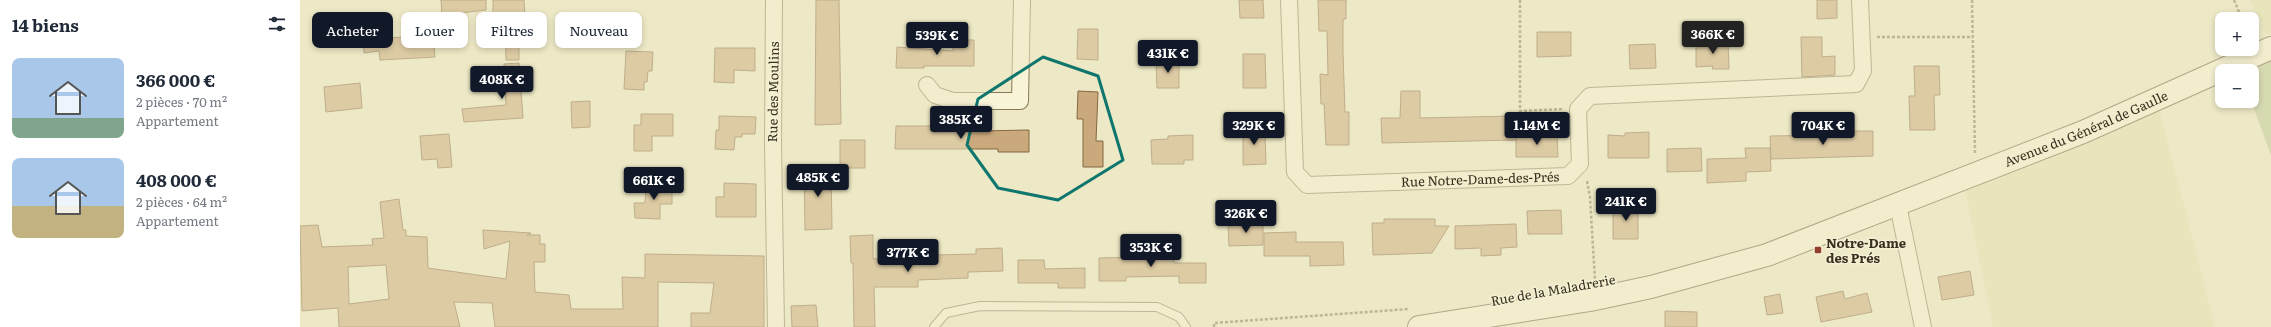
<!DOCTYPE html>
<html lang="fr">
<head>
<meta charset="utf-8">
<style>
  body { margin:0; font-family:Literata,serif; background:#f2f2f3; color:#1f2937; height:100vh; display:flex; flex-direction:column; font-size:15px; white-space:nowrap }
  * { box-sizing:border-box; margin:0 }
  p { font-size:13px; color:#747a83 }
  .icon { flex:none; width:22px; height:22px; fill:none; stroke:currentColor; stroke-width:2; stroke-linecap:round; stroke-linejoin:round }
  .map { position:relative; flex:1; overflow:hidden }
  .panel { display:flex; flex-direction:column; background:#fff; width:300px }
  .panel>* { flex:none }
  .top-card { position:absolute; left:12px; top:12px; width:380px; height:36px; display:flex; gap:8px }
  .buttons { position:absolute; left:1915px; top:12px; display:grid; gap:8px }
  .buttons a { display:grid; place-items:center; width:44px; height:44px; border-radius:8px; background:#fff; box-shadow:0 2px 6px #0003; font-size:20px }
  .price { position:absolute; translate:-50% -34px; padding:0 9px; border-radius:4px; background:#111827; color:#fff; font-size:13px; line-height:26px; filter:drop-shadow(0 1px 2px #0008) }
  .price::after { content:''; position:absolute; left:50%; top:24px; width:12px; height:9px; margin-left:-6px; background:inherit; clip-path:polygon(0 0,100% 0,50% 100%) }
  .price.current { background:#222; color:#fff }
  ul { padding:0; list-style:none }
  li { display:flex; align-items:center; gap:12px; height:100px; padding:0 12px }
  li span { display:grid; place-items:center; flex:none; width:112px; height:80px; border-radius:8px; color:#555 }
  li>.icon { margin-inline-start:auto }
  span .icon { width:48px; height:48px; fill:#fffc; stroke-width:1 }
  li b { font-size:17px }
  h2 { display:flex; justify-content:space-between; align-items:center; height:48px; padding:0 12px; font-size:17px }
  .tag { padding:0 14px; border-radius:8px; background:#fff; box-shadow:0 2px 6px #0003; font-size:14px; line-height:36px }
  .tag.current { background:#111827; color:#fff }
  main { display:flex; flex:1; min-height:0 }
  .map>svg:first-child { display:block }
  .farmland { fill:#e2e2b2 }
  .green { fill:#bdcb99 }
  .building { fill:#caa97c; stroke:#866842; fill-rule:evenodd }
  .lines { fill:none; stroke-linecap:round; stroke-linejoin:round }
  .lane-casing { stroke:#877a5b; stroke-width:10 }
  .street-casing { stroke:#877a5b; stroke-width:18 }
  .secondary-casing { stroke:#695b3f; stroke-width:24 }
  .path { stroke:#877a5b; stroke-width:2.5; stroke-dasharray:3 2; stroke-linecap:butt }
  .lane { stroke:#f8f4d8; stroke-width:8 }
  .street { stroke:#f8f4d8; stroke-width:16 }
  .secondary { stroke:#f8f4d8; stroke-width:22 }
  .marked { fill:none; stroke:#0f766e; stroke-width:3; stroke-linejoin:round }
  .poi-dot { fill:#943e2d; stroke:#f4f0d4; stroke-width:1.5 }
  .labels { text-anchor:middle; stroke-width:3; stroke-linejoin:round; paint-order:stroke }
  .street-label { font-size:13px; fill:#382f1f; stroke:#f4f0d4 }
  .poi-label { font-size:13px; font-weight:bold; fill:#382f1f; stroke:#f4f0d4; text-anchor:start }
</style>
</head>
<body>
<main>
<section class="panel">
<h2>14 biens<svg class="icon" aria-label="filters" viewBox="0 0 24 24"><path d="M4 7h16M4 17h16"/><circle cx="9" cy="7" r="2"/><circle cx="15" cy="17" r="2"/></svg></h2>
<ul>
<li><span style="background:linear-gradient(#a9c7e8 75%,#7fa58c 0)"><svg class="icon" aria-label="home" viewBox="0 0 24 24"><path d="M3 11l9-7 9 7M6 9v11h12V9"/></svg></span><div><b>366 000 €</b><p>2 pièces · 70 m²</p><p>Appartement</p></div></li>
<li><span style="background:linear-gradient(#a9c7e8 60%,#c2b280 0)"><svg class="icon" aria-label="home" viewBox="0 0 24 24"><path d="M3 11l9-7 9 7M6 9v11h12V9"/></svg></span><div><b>408 000 €</b><p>2 pièces · 64 m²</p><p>Appartement</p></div></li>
</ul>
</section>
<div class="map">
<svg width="1971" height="327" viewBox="0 0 1971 327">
  <rect width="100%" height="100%" fill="#ede8c5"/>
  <!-- farmland -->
  <path class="farmland" d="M1950,0H1971V33L1967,35Z
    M1859,108L1915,327H1693L1665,189Z"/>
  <!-- green -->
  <path class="green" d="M1971,61V155L1951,101L1952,71H1948Z"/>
  <!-- building -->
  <path class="building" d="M141,0H186V10L142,15Z
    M193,0H224L225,17H219V60H206L205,18L193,19Z
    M516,0H539L541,124L515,125Z
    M939,0H963L964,18H940Z
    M1018,0H1046V19H1043V53L1045,112H1049V145H1026L1024,104H1021L1020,74L1028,75L1027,31H1019Z
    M1517,0H1537V18L1517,19Z
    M280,23V26H289V44L261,45L260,24Z
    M89,27L90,38L133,35L135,57L80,60L79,51L64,53L62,30Z
    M778,29H798V60L777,59Z
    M1237,32H1271V56L1237,57Z
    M1501,37H1522V57L1535,56V75L1502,77Z
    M653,40H674V66H624V68H596L597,47L653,51Z
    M1396,42H1428L1429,69H1412L1413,66L1396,67Z
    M1355,44L1356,68L1330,69L1329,45Z
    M415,48H455V71L434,70V83L414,82Z
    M326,51L353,52L352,71H348L347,82H344V90L324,89Z
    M943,54H965L966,88H943Z
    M856,61H879V88H857Z
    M219,63L223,118L164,122L162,109L206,105L204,64Z
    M1614,66H1639L1640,95H1634L1635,130H1610L1609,96H1615Z
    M60,83L62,108L26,112L24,87Z
    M778,91L798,92L796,141H803V167H783V119H777Z
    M1101,91H1120V118L1215,116L1216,140L1082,143L1081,118H1100Z
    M290,101V127L272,128L271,102Z
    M341,114H373V136H352V151H334V125H341Z
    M419,116L456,117L455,134H442V137H435L434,150L415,149L416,130H419Z
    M943,125H960L961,133H965L966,164L943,165Z
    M596,126H631V132L729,130V152H698V149H595Z
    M1540,131H1573V156L1471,159L1470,136L1540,135Z
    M1349,132V158H1308V135L1325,136V133Z
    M149,134L152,167L138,168L137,159L122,160L120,136Z
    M1216,134H1257L1258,157H1216Z
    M893,135V160H884V164H852L851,140L868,139V136Z
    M540,140H565V168H540Z
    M1401,148L1402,171L1367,172V149Z
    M1445,148H1470L1471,171L1446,172V181L1407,183V159L1446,158Z
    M504,166H531L532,229L505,230Z
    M346,183L372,184V204H360V219L335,218L334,203H345Z
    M424,183L456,184V217H416V197H424Z
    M99,199L103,230H106V236L127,237L128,268L206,279L210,241L184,249L183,230L231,233L227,235H240V244H245V262H234L235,292L269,295L271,309H323L322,277L345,278V254L464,256V327H391V313H410L414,283L358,282V327H195L192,303L154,302L160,327H39L38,308L2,311L0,226L18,225L22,247L73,245L72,239L84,238L80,202ZM86,265L89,299L49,304L48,267Z
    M1313,205H1338V239H1313Z
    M1261,210L1262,234H1228L1227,211Z
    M1084,219H1135V226H1149L1132,253L1073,255L1072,223H1084Z
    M963,222V245L929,246L928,223Z
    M1216,224L1217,247L1201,248V255L1181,256V248L1155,249V226Z
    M996,232V242H1043L1044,265L1010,266V256H964V233Z
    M573,235V259L634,258V255L676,254V249L702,248L703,271L668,272V278L618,280V287H574L575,327H554L553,263H551L550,236Z
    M874,252V263H906V283H879V276L826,277V281H799V258L842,257V253Z
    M718,260H744L745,269L785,268V288H758V283H718Z
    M1670,271L1674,295L1642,300L1638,277Z
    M1543,291L1545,299L1567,293L1572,312L1521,322L1516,297Z
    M1480,294L1483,313L1467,315L1464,297Z
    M516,305L518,327H492L491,306Z
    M1365,311L1397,312V327H1365Z"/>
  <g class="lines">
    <!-- lane casing -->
    <g class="lane-casing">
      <path id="lane" d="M634,327L646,313L680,306L857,307L879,317L886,327"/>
    </g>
    <!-- street casing -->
    <g class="street-casing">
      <g id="street">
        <path d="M474,0L473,144L476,327"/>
        <path id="s1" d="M989,0L995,172L1007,185L1268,176L1280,164L1278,109L1290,96L1556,84L1563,71L1560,0"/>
        <path d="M627,85L635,95L653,101H720L722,0"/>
        <path d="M1598,205L1623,327"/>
      </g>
    </g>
    <!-- secondary casing -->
    <g class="secondary-casing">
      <g id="secondary">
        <path id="s2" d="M1119,327L1290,300L1351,287L1467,255L1783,132L1971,48"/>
      </g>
    </g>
    <!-- path -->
    <path class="path" d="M1220,0V111L1263,109
      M1672,0L1675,153
      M1934,0L1942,19
      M1577,37H1673
      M1287,181L1290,197L1295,280
      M914,327V323L1109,309"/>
    <!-- lane -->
    <use href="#lane" class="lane"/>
    <!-- street -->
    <use href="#street" class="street"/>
    <!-- secondary -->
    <use href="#secondary" class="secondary"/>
  </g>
  <!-- marked area -->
  <path d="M0 0H1971V327H0ZM743,57L798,76L823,160L758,200L698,188L667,145L678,99Z" fill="#ede8c5" fill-opacity=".55" fill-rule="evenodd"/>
  <path class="marked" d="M743,57L798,76L823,160L758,200L698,188L667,145L678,99Z"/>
  <!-- markers -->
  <rect class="poi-dot" x="1514" y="246" width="8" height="8" rx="2"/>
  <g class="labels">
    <!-- street labels -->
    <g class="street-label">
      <text transform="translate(473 92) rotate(-89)" y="5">Rue des Moulins</text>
      <text dy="5" stroke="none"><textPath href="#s2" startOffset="699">Avenue du Général de Gaulle</textPath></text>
      <text dy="5" stroke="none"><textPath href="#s1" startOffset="363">Rue Notre-Dame-des-Prés</textPath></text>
      <text transform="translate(1253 290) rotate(-10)" y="5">Rue de la Maladrerie</text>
    </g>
    <!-- poi labels -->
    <g class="poi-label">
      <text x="1526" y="248">Notre-Dame<tspan x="1526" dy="15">des Prés</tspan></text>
    </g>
  </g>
</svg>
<div class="buttons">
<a>+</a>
<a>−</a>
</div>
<b class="price current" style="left:1413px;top:55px">366K €</b>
<b class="price" style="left:637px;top:56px">539K €</b>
<b class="price" style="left:868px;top:74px">431K €</b>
<b class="price" style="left:202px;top:100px">408K €</b>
<b class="price" style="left:661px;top:140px">385K €</b>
<b class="price" style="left:954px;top:146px">329K €</b>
<b class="price" style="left:1237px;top:146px">1.14M €</b>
<b class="price" style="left:1523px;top:146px">704K €</b>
<b class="price" style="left:518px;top:198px">485K €</b>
<b class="price" style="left:354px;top:201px">661K €</b>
<b class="price" style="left:1326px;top:222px">241K €</b>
<b class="price" style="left:946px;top:234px">326K €</b>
<b class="price" style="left:851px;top:268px">353K €</b>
<b class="price" style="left:608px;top:273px">377K €</b>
<div class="top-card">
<a class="tag current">Acheter</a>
<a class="tag">Louer</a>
<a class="tag">Filtres</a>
<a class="tag">Nouveau</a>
</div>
</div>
</main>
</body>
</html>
